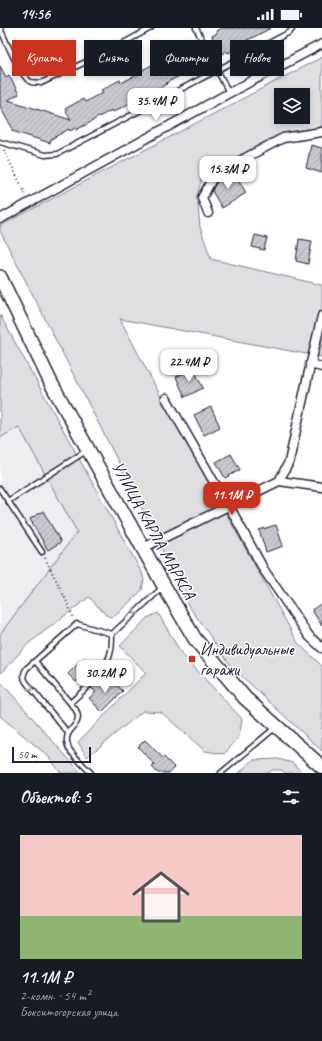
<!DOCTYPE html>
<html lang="ru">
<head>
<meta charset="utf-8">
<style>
  body { margin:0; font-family:Caveat,sans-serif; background:#20242c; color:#f1f3f6; height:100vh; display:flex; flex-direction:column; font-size:15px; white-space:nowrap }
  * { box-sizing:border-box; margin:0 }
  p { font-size:13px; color:#9ea1a6 }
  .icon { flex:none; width:22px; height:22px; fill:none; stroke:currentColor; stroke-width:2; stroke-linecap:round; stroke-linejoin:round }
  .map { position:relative; height:745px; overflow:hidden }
  .panel { display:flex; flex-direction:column; background:#171b24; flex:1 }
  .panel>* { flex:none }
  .banner { position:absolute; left:12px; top:12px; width:298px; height:36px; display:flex; gap:8px }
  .controls { position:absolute; left:274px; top:60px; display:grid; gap:8px }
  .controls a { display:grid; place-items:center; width:36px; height:36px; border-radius:0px; background:#171b24; box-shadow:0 2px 6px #0003; font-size:20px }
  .scale { position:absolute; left:12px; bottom:10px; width:79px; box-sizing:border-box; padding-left:4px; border:2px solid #22223b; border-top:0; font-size:11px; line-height:14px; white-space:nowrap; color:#22223b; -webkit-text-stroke:3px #fff; paint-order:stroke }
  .price { position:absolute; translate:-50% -34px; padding:0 9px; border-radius:8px; background:#fff; color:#222; font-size:13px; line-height:26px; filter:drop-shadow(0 1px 2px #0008) }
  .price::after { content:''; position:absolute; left:50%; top:24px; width:12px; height:9px; margin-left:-6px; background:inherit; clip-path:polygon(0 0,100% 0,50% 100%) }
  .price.on { background:#c8321e; color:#fff }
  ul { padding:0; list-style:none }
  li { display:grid; align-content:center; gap:8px; height:212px; padding:0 20px }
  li+li { border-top:1px solid #363941 }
  li span { display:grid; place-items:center; height:124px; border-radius:0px; color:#555 }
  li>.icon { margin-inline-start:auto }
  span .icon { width:72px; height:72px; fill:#fffc; stroke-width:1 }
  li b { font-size:17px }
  h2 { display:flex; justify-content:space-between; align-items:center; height:48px; padding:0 20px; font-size:17px }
  .tag { padding:0 14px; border-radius:0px; background:#171b24; box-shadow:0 2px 6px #0003; font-size:14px; line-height:36px }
  .tag.on { background:#c8321e; color:#fff }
  .status { display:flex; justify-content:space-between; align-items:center; height:28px; padding:0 20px; background:#171b24; direction:ltr }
  .status svg { height:11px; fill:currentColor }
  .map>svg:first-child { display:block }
  .built { fill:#eeeef1 }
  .grass { fill:#dfdfe2; stroke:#80808e; fill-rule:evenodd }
  .building { fill:url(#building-hatch); stroke:#22223b }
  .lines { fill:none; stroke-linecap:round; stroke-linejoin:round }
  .service-casing { stroke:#22223b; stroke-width:7 }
  .minor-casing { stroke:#22223b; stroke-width:11 }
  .primary-casing { stroke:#22223b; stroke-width:16 }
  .path { stroke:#22223b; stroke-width:2; stroke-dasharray:1 3; stroke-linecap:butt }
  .service { stroke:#fff; stroke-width:4 }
  .minor { stroke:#fff; stroke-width:8 }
  .primary { stroke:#fff; stroke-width:13 }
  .oneway { stroke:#9c9ca7 }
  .poi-dot { fill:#c8321e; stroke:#fff; stroke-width:1.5 }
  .labels { text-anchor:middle; stroke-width:3; stroke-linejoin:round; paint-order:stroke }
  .street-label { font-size:17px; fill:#22223b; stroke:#fff }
  .poi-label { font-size:17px; fill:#22223b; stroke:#fff; text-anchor:start }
</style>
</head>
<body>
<div class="status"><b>14:56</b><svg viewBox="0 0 49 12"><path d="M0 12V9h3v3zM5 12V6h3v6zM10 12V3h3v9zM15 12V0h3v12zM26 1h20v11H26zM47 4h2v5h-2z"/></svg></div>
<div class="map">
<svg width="322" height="745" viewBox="0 0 322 745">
  <defs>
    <pattern id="building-hatch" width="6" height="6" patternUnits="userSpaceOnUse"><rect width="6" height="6" fill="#c8c8cf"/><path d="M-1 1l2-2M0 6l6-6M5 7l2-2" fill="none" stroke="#acacb3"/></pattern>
  </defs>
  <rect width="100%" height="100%" fill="#fff"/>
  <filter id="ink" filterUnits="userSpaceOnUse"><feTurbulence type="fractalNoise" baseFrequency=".025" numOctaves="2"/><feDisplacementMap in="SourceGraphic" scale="8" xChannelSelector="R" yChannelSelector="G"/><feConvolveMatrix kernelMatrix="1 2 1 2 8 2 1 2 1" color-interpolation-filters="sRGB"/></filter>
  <g filter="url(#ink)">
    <!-- built -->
    <path class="built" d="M19,399L77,504L0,606V410Z"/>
    <!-- grass -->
    <path class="grass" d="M322,29V98L274,113L213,149H202L197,168L200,199L211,231L322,257V329L120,291L160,367L298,615L322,638V723L232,639L188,577L147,490L0,203V198ZM281,67H303V89H281Z
      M0,287L142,545L144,552L142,562L115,588L110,589L106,587L89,569L28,616L0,646V606L77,504L19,399L0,410Z
      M158,585L181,625L242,691L239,709L224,726L205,723L161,684L143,683L87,729L78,714L146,645L120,618L147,590Z
      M0,653L81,745H61L48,728L0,688Z
      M278,731L293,735L302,745H285L282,742H272L269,745H239L253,732Z"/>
    <!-- building -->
    <path class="building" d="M221,0H271L244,14L245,16L228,25L226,23L222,26L221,24L214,28L207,14L213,10L212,8L217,5L216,3Z
      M197,15L198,18L201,17L208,31L206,32V33L202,36L203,38L186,47L185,45L166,55L167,56L149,66L147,64L129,74L130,75L113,84L112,82L93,92V93L76,102L75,100L70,103L69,101L51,111L50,115L12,103V99L6,90L0,78V38L6,49L9,47L19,66L8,72L71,92L65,81L83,71L85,74L103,64L101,62L120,52L121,55L139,46L138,44L156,35L157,37L175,27L174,25L191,16L192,18Z
      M311,117L322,120V145L306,140Z
      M234,144L246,165L222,180L212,163L216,155Z
      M255,207L267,210L264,222L252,219Z
      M299,211L312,213L308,236L296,233Z
      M193,340L203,360L185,369L176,349Z
      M211,379L220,399L204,407L194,387Z
      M231,426L240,442L225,450L216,434Z
      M43,483L61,514L48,522L30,491Z
      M276,497L283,518L266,524L259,502Z
      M322,575V598L312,582Z
      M84,630L92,639L88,642L94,647L87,655L81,649L76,654L68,646Z
      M109,650L123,663L102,684L89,670L96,664L91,660L99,652L103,657Z
      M145,712L163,730L164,729L175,740L169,745H158L152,739L155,737L138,719Z"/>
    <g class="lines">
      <!-- service casing -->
      <g class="service-casing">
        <path id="service" d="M0,0C5,11 21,50 31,54C34,55 38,54 41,55L107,24L151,0
          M196,0L229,65
          M0,114L45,127L57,126L290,4L293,0
          M0,461L42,524
          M8,473L86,423
          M35,633L76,682C76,684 78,686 78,689C78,701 61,702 69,721C73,727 85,739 91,745
          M70,675C85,661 108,643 111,622C112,617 112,611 112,606
          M68,705L26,654C23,648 23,645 27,640L77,596L112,606L162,560
          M221,745L276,699"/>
      </g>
      <!-- minor casing -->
      <g class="minor-casing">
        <path id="minor" d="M208,185L202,170L213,149L247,129L283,110L322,104
          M0,191L229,65L322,16
          M310,336L322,339
          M166,370L215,456L229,478L264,542L309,608L322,620
          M279,453L289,434L307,352L322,288
          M143,520L279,453L322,459"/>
      </g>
      <!-- primary casing -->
      <g class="primary-casing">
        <path id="primary" d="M0,249L51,355L164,558L195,611L245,670L322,739"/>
      </g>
      <!-- path -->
      <path class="path" d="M4,122L26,167
        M45,530L64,568L74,591"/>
      <!-- service -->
      <use href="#service" class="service"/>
      <!-- minor -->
      <use href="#minor" class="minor"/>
      <!-- primary -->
      <use href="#primary" class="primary"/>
    </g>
    <!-- one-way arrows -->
    <defs><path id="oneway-chevron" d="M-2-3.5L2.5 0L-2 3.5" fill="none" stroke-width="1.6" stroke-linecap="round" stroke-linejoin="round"/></defs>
    <g class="oneway">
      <use href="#oneway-chevron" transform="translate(135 584) rotate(137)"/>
      <use href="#oneway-chevron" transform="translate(31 660) rotate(51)"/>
    </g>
  </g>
  <!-- markers -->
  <rect class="poi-dot" x="188" y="627" width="8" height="8" rx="2"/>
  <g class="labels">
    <!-- street labels -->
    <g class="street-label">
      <text transform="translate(154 502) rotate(61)" y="6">УЛИЦА КАРЛА МАРКСА</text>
    </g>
    <!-- poi labels -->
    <g class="poi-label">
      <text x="200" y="627">Индивидуальные<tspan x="200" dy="20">гаражи</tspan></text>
    </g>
  </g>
</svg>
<div class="controls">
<a><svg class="icon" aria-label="layers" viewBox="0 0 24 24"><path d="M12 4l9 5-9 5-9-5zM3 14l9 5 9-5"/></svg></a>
</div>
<div class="scale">50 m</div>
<b class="price" style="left:156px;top:94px">35.4M ₽</b>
<b class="price" style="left:228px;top:162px">15.3M ₽</b>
<b class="price" style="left:189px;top:355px">22.4M ₽</b>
<b class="price on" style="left:232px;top:488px">11.1M ₽</b>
<b class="price" style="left:105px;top:666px">30.2M ₽</b>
<div class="banner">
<a class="tag on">Купить</a>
<a class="tag">Снять</a>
<a class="tag">Фильтры</a>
<a class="tag">Новое</a>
</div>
</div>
<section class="panel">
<h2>Объектов: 5<svg class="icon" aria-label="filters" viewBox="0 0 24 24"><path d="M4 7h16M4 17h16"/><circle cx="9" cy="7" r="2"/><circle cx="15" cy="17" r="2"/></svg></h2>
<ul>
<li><span style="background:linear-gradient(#f6c9c9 65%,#8fb573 0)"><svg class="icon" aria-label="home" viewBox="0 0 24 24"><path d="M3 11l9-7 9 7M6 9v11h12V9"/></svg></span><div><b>11.1M ₽</b><p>2-комн. · 54 m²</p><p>Бокситогорская улица</p></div></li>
</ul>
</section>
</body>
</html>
